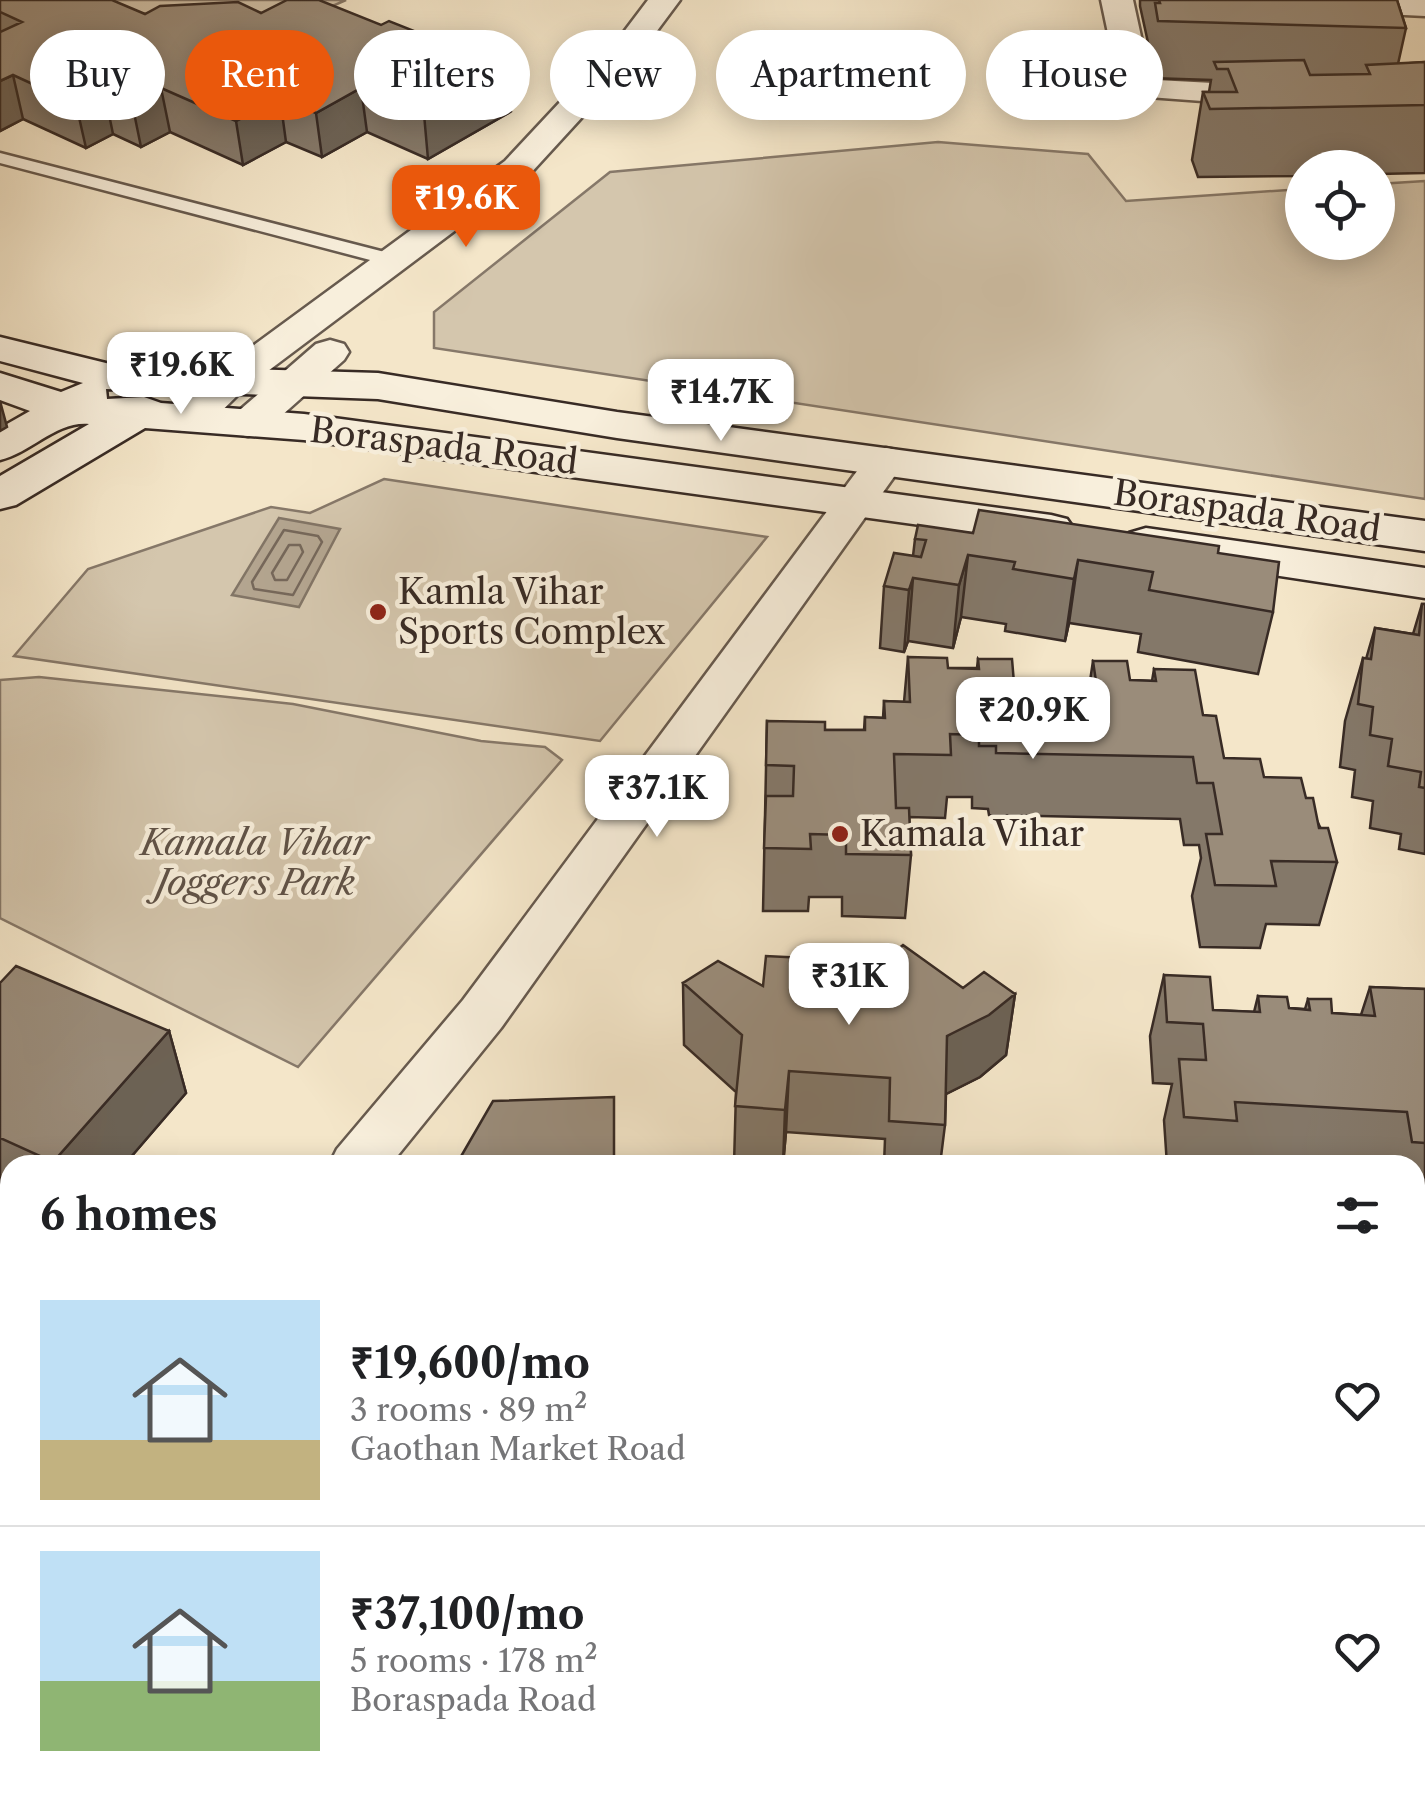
<!DOCTYPE html>
<html lang="en">
<head>
<meta charset="utf-8">
<style>
  body { margin:0; font-family:"Libre Caslon Text",serif; background:#f2f2f2; color:#202124; height:100vh; display:flex; flex-direction:column; font-size:38px; white-space:nowrap }
  * { box-sizing:border-box; margin:0 }
  p { font-size:32px; color:#757577 }
  .icon { flex:none; width:55px; height:55px; fill:none; stroke:currentColor; stroke-width:2; stroke-linecap:round; stroke-linejoin:round }
  .map { position:relative; flex:1; overflow:hidden }
  .drawer { position:absolute; left:0px; top:1155px; width:1425px; height:642px; display:flex; flex-direction:column; background:#fff; border-radius:30px 30px 0 0; box-shadow:0 5px 25px #0003 }
  .drawer>* { flex:none }
  .guide { position:absolute; left:30px; top:30px; width:1365px; height:90px; display:flex; gap:20px }
  .controls { position:absolute; left:1285px; top:150px; display:grid; gap:20px }
  .controls a { display:grid; place-items:center; width:110px; height:110px; border-radius:50%; background:#fff; box-shadow:0 5px 25px #0003; font-size:50px }
  .price { position:absolute; translate:-50% -85px; padding:0 22px; border-radius:20px; background:#fff; color:#222; font-size:32px; line-height:65px; filter:drop-shadow(0 2px 5px #0008) }
  .price::after { content:''; position:absolute; left:50%; top:60px; width:30px; height:22px; margin-left:-15px; background:inherit; clip-path:polygon(0 0,100% 0,50% 100%) }
  .price.on { background:#ea580c; color:#fff }
  ul { padding:0; list-style:none }
  li { display:flex; align-items:center; gap:30px; height:250px; padding:0 40px }
  li+li { border-top:2px solid #e0e0e0 }
  li span { display:grid; place-items:center; flex:none; width:280px; height:200px; border-radius:0px; color:#555 }
  li>.icon { margin-inline-start:auto }
  span .icon { width:120px; height:120px; fill:#fffc; stroke-width:1 }
  li b { font-size:42px }
  h2 { display:flex; justify-content:space-between; align-items:center; height:120px; padding:0 40px; font-size:42px }
  .chip { padding:0 35px; border-radius:45px; background:#fff; box-shadow:0 5px 25px #0003; font-size:35px; line-height:90px }
  .chip.on { background:#ea580c; color:#fff }
  .map>svg:first-child { display:block }
  .green { fill:#d4c6ad; stroke:#867869; stroke-width:2.5 }
  .water { fill:#b4a691; stroke:#827566; stroke-width:2.5 }
  .lines { fill:none; stroke-linecap:round; stroke-linejoin:round }
  .shore { stroke:#76685b; stroke-width:2.5 }
  .lane-casing { stroke:#675a4e; stroke-width:5 }
  .street-casing { stroke:#675a4e; stroke-width:5 }
  .secondary-casing { stroke:#382b25; stroke-width:5 }
  .lane { fill:#f8efdc; fill-rule:evenodd }
  .street { fill:#f8efdc; fill-rule:evenodd }
  .secondary { fill:#f8efdc; fill-rule:evenodd }
  .wall { fill:#847869; stroke:#382b25; stroke-width:2.5 }
  .shaded-wall { fill:#6c6255; stroke:#382b25; stroke-width:2.5 }
  .building { fill:#9a8c7a; stroke:#382b25; stroke-width:2.5 }
  .poi-dot { fill:#8f2418; stroke:#f8efdc; stroke-width:4 }
  .labels { text-anchor:middle; stroke-width:9; stroke-linejoin:round; paint-order:stroke }
  .street-label { font-size:35px; fill:#382b25; stroke:#f8efdc }
  .poi-label { font-size:35px; fill:#382b25; stroke:#f8efdc; text-anchor:start }
  .park-label { font-size:35px; font-style:italic; fill:#5f5247; stroke:#f8efdc }
</style>
</head>
<body>
<div class="map">
<svg width="1425" height="1797" viewBox="0 0 1425 1797">
  <rect width="100%" height="100%" fill="#f4e6c9"/>
  <filter id="stains"><feTurbulence type="fractalNoise" baseFrequency=".002" numOctaves="4"/><feColorMatrix values="0 0 0 0 .2 0 0 0 0 .09 0 0 0 0 .02 0 0 0 .5 -.17"/></filter>
  <radialGradient id="worn" r=".72"><stop offset=".6" stop-color="#630" stop-opacity="0"/><stop offset="1" stop-color="#630" stop-opacity=".3"/></radialGradient>
  <!-- green -->
  <path class="green" d="M55,0H346L312,15L170,35Z
    M938,142L1088,154L1126,201L1302,189V242H1378V184L1425,181V499L434,348V312L610,172Z
    M384,479L767,537L600,741L14,656L88,569L271,507L310,513Z
    M39,677L293,704L481,741L545,747L562,760L298,1067L0,918V680Z"/>
  <!-- water -->
  <path class="water" d="M279,518L340,529L299,607L232,595Z"/>
  <g class="lines">
    <!-- shore -->
    <path class="shore" d="M284,530L318,536L322,542L293,595L254,589L252,582Z
      M289,545H300L303,552L287,580H275L272,573Z"/>
    <!-- lane casing -->
    <g class="lane-casing">
      <path id="lane" d="M0,153L404,257L406,261L397,267L0,163Z"/>
    </g>
    <!-- street casing -->
    <g class="street-casing">
      <path id="street" d="M648,0H680L639,55L529,175L244,389C222,409 204,436 173,429L167,420L216,373L505,161L617,41Z
        M1101,0H1133L1149,73L1156,80L1270,86L1282,89L1287,96L1282,103L1270,106L1135,96L1117,76Z
        M1265,0H1425V16L1281,9Z
        M330,340L344,344L349,352L344,360L262,433L248,436L234,433L228,424L234,415L316,344Z
        M886,448L900,451L906,460L501,1028L390,1165H329L337,1149L463,1000L872,451Z
        M10,1553V1621L0,1625V1557Z"/>
    </g>
    <!-- secondary casing -->
    <g class="secondary-casing">
      <path id="secondary" d="M0,337L114,365L378,373L617,412L1425,521V551L617,438L378,399L106,389L107,399L144,397L161,403L304,414L1051,515L1067,519L1074,529L1067,539L1051,543L304,440L145,428L16,505L0,509V476L89,424C56,421 31,453 0,460V428L30,411L0,400V373L61,392L83,383L0,361Z
        M1146,528L1425,568V598L1129,553L1123,543L1129,533Z"/>
    </g>
    <!-- lane -->
    <use href="#lane" class="lane"/>
    <!-- street -->
    <use href="#street" class="street"/>
    <!-- secondary -->
    <use href="#secondary" class="secondary"/>
  </g>
  <!-- wall -->
  <path class="wall" d="M0,0L145,14L261,13L510,112L428,159L367,132L322,157L286,142L243,165L170,132L141,147L113,134L86,148L23,119L0,131Z
    M1140,0H1397L1406,28L1398,64L1425,62V173L1378,174V168H1302V176L1198,177L1192,160L1203,92H1209L1211,80L1149,78L1147,59L1149,47L1140,6Z
    M973,533L1218,553L1273,612L1258,674L1138,652L1141,634L1069,623L1065,641L1005,631L1006,624L961,617L953,648L908,641L904,652L880,648L884,586L913,556L915,539Z
    M1422,604H1425V854L1399,849L1401,834L1370,828L1373,801L1352,797L1355,770L1340,767L1345,721L1363,658L1366,659L1375,628L1413,634Z
    M908,657L948,668H977L978,659L1016,707L1086,708L1093,661L1130,680L1152,681L1154,669L1203,715L1224,758L1306,798L1337,862L1319,925L1266,924L1260,948L1200,947L1192,896L1201,858L1199,845H1184L1180,819L989,815L988,809L972,808V797H947L945,818L909,817L911,855L905,918L842,916V897H809L808,911H763L767,721L825,730H864L865,717L883,718L884,701L904,702Z
    M1164,975L1213,1010L1254,1012L1258,996L1289,1008L1305,1009L1308,999L1332,1013L1361,1015L1370,987L1425,989V1205L1415,1204V1165H1261L1225,1163L1224,1165H1167L1164,1120L1172,1084L1153,1083L1150,1036Z
    M804,982L963,988L1015,994L1006,1055L980,1077L946,1094L945,1125L940,1165H884L885,1139L786,1132L783,1165H734L736,1092L684,1045L683,983L763,986Z
    M0,983L169,1031L186,1093L124,1165H10V1192L0,1187Z
    M1051,1788H1056V1797H1048Z"/>
  <!-- shaded-wall -->
  <path class="shaded-wall" d="M507,68L510,112L428,159L424,114Z
    M13,75L23,119L0,131V81Z
    M161,88L170,132L141,147L132,103Z
    M361,88L367,132L322,157L316,113Z
    M104,90L113,134L86,148L76,104Z
    M280,98L286,142L243,165L236,121Z
    M0,401L7,427L0,431Z
    M968,555L961,617L953,648L959,585Z
    M1078,560L1069,623L1065,641L1074,579Z
    M913,578L908,641L904,652L909,590Z
    M1015,994L1006,1055L980,1077L940,1097L947,1036Z
    M169,1031L186,1093L124,1165H54L53,1162Z
    M789,1071L786,1132L783,1165L785,1110Z
    M10,1391V1478L0,1490V1403Z
    M363,1788H374L373,1797H362Z"/>
  <!-- building -->
  <path class="building" d="M0,0H112L145,14L160,6L238,2L261,13L287,0H319L381,25L389,21L507,68L424,114L361,88L316,113L280,98L236,121L161,88L132,103L104,90L76,104L13,75L0,81V32L22,22L0,12Z
    M1159,0H1397L1406,28L1158,21L1155,3H1160Z
    M1304,60L1310,75L1370,74L1366,65L1425,62V105L1210,109L1203,92H1237L1228,69H1217L1214,62Z
    M979,510L1219,546L1218,553L1279,562L1273,612L1149,590L1153,572L1078,560L1074,579L1013,569L1015,562L968,555L959,585L913,578L909,590L884,586L894,553L921,557L926,540L915,539L918,525L973,533Z
    M1422,604H1425V788L1419,787L1421,772L1388,766L1392,739L1370,735L1373,707L1358,704L1363,658L1371,659L1375,628L1419,635Z
    M908,657L947,658L948,668L979,669L978,659H1012L1016,707L1100,709L1093,661H1127L1130,680L1156,681L1154,669L1195,670L1203,715L1216,716L1224,758L1260,759L1264,777L1301,778L1306,798H1313L1319,828H1328L1337,862L1271,861L1276,886L1215,885L1206,834H1222L1213,783H1197L1193,757L996,753V746H979V735L950,734L951,755L894,754L896,808H909L911,855L846,854V835L810,834L811,849L764,848L766,796H793L794,766L766,765L767,721L825,722V730H865V717L885,718L884,701L910,702Z
    M903,945L963,988L984,972L1015,994L989,1015L947,1036L945,1125L889,1121L890,1078L789,1071L785,1110L735,1106L742,1035L683,983L718,961L763,986L766,956L805,958L803,982L852,985Z
    M16,966L169,1031L53,1162L0,1138V983Z
    M1164,975L1210,977L1213,1010L1260,1012L1258,996L1287,997L1289,1008L1310,1010L1308,999H1331L1332,1013L1375,1016L1370,987L1425,989V1143L1412,1142L1407,1112L1235,1102L1237,1121L1184,1117L1179,1059L1206,1060L1203,1024L1167,1022Z
    M614,1097V1164L456,1165L493,1101Z
    M10,1290V1391L0,1403V1301Z
    M53,1788H363L362,1797H52Z
    M1056,1788H1154V1797H1056Z"/>
  <!-- markers -->
  <g class="poi-dot">
    <circle cx="378" cy="612" r="10"/>
    <circle cx="840" cy="834" r="10"/>
  </g>
  <g class="labels">
    <!-- street labels -->
    <g class="street-label">
      <text transform="translate(444 446) rotate(7)" y="12">Boraspada Road</text>
      <text transform="translate(1247 511) rotate(8)" y="12">Boraspada Road</text>
    </g>
    <!-- poi labels -->
    <g class="poi-label">
      <text x="398" y="604">Kamla Vihar<tspan x="398" dy="40">Sports Complex</tspan></text>
      <text x="860" y="846">Kamala Vihar</text>
    </g>
    <!-- park labels -->
    <g class="park-label">
      <text x="255" y="855">Kamala Vihar<tspan x="255" dy="40">Joggers Park</tspan></text>
    </g>
  </g>
  <rect width="100%" height="100%" filter="url(#stains)"/>
  <rect width="100%" height="100%" fill="url(#worn)"/>
</svg>
<div class="controls">
<a><svg class="icon" aria-label="locate" viewBox="0 0 24 24"><circle cx="12" cy="12" r="6"/><path d="M12 2v4M12 18v4M2 12h4M18 12h4"/></svg></a>
</div>
<b class="price on" style="left:466px;top:250px">₹19.6K</b>
<b class="price" style="left:181px;top:417px">₹19.6K</b>
<b class="price" style="left:721px;top:444px">₹14.7K</b>
<b class="price" style="left:1033px;top:762px">₹20.9K</b>
<b class="price" style="left:657px;top:840px">₹37.1K</b>
<b class="price" style="left:849px;top:1028px">₹31K</b>
<div class="guide">
<a class="chip">Buy</a>
<a class="chip on">Rent</a>
<a class="chip">Filters</a>
<a class="chip">New</a>
<a class="chip">Apartment</a>
<a class="chip">House</a>
</div>
<section class="drawer">
<h2>6 homes<svg class="icon" aria-label="filters" viewBox="0 0 24 24"><path d="M4 7h16M4 17h16"/><circle cx="9" cy="7" r="2"/><circle cx="15" cy="17" r="2"/></svg></h2>
<ul>
<li><span style="background:linear-gradient(#bfe0f5 70%,#c2b280 0)"><svg class="icon" aria-label="home" viewBox="0 0 24 24"><path d="M3 11l9-7 9 7M6 9v11h12V9"/></svg></span><div><b>₹19,600/mo</b><p>3 rooms · 89 m²</p><p>Gaothan Market Road</p></div><svg class="icon" aria-label="heart" viewBox="0 0 24 24"><path d="M12 20l-8-8c-3-5 5-10 8-4 3-6 11-1 8 4z"/></svg></li>
<li><span style="background:linear-gradient(#bfe0f5 65%,#8fb573 0)"><svg class="icon" aria-label="home" viewBox="0 0 24 24"><path d="M3 11l9-7 9 7M6 9v11h12V9"/></svg></span><div><b>₹37,100/mo</b><p>5 rooms · 178 m²</p><p>Boraspada Road</p></div><svg class="icon" aria-label="heart" viewBox="0 0 24 24"><path d="M12 20l-8-8c-3-5 5-10 8-4 3-6 11-1 8 4z"/></svg></li>
</ul>
</section>
</div>
</body>
</html>
